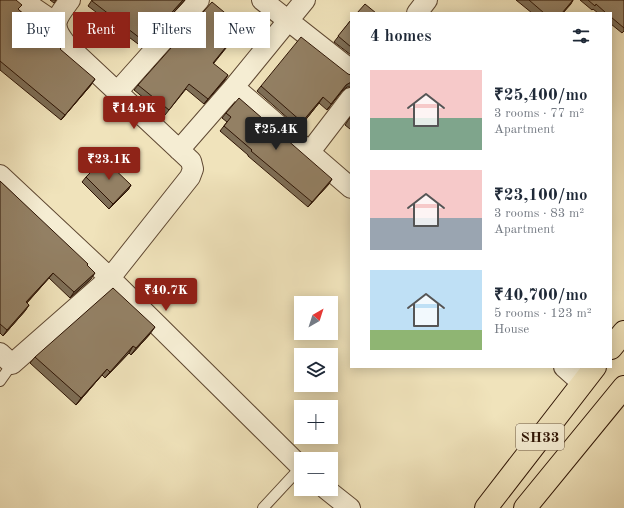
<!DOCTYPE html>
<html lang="en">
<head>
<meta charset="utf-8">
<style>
  body { margin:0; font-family:"Old Standard TT",serif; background:#f2f2f3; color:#1f2937; height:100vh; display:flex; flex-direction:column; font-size:15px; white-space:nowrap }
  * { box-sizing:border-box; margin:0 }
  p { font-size:13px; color:#747a83 }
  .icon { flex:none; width:22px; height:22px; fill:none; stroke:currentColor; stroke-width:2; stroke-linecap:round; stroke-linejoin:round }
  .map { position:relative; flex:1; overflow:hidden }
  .details { position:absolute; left:350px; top:12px; width:262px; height:356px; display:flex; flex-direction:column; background:#fff; border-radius:0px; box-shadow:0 2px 10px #0003 }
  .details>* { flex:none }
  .banner { position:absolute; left:12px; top:12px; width:278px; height:36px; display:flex; gap:8px }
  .needle { width:26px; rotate:39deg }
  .controls { position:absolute; left:294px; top:296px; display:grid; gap:8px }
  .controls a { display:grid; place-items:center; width:44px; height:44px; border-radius:0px; background:#fff; box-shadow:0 2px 10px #0003; font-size:20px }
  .price { position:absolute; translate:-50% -34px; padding:0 9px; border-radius:4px; background:#8f2418; color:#fff; font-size:13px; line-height:26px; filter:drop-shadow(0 1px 2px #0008) }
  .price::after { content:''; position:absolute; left:50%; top:24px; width:12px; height:9px; margin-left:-6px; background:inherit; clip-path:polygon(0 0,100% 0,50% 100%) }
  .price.on { background:#222; color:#fff }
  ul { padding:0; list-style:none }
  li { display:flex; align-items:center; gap:12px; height:100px; padding:0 20px }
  li span { display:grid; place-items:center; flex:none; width:112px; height:80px; border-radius:0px; color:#555 }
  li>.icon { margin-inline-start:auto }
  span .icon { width:48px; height:48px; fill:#fffc; stroke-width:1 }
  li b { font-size:17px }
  h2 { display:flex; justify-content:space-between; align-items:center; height:48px; padding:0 20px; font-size:17px }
  .pill { padding:0 14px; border-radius:0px; background:#fff; box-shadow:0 2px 10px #0003; font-size:14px; line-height:36px }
  .pill.on { background:#8f2418; color:#fff }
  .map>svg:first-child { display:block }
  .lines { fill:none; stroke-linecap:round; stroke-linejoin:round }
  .service-casing { stroke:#5f4832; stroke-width:12 }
  .minor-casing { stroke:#5f4832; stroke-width:22 }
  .primary-casing { stroke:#2f1505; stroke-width:24 }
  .service { stroke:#f5edd3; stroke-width:10 }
  .minor { stroke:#f5edd3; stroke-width:20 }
  .primary { stroke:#f0e3bb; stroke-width:22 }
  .wall { fill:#7e6e56; stroke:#2f1505 }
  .shaded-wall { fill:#675a46; stroke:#2f1505 }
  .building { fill:#938064; stroke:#2f1505 }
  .labels { text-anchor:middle; stroke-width:3; stroke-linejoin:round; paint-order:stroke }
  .shield { fill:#f5edd3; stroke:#6a5643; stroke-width:1 }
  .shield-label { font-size:15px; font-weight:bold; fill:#2f1505 }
</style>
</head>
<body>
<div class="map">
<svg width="624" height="508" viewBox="0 0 624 508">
  <rect width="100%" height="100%" fill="#f0e3bb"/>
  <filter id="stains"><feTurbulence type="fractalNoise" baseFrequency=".005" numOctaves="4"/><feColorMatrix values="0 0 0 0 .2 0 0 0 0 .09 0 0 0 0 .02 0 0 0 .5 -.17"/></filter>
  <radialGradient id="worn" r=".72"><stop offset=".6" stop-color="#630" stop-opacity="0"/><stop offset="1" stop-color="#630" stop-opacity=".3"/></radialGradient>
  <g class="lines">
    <!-- service casing -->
    <g class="service-casing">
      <path id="service" d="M0,381L12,364
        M263,508L301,467"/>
    </g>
    <!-- minor casing -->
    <g class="minor-casing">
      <path id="minor" d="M22,0L56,23
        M262,0L351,70
        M417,13L427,0
        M234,87L351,188
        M117,92L199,0
        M179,150L234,87L305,0
        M309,153L351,98
        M0,175L110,278L190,177L193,169L191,161L66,44C50,24 56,19 70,0
        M0,353L12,364L110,278L301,467
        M564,367L582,383
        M326,489L350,508"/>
    </g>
    <!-- primary casing -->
    <g class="primary-casing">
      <path id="primary" d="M611,348L624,332
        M486,508L595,367
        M525,508L624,387"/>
    </g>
    <!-- service -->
    <use href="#service" class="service"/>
    <!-- minor -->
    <use href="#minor" class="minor"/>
    <!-- primary -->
    <use href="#primary" class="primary"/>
  </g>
  <!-- wall -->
  <path class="wall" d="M0,0L18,9L60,49L91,85L61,120L0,70Z
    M50,0H56L54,3Z
    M92,0H185L142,47L88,6Z
    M516,0H573L563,13H532Z
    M580,0H624V31L622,33L611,24V13H598L593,9L592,10Z
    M351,20V55L334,42Z
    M242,27L213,63L225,80L204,104L186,89L165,115L134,90L138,85Z
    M348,74L347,87L342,91L327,110L319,103L299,128L257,91L261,86Z
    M226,113L329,184L308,207L248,156V155L220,131L227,122L222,118Z
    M351,116V128L350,129L345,125Z
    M86,177L131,185L128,190L109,209L82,182Z
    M0,181L87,266L91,279L70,298L49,278L27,303L29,305L25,311L3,336L0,333Z
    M150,334L131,355L129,353L105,378L102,375L76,405L30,363L35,357Z"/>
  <!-- shaded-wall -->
  <path class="shaded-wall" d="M183,0H185L142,47L145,42Z
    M573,0L571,4L563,13H562Z
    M242,27L239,32L210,68L213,63Z
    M228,75L225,80L204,104L208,99Z
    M95,79L91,85L61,120L65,115Z
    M351,82V87H347L342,91L327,110L346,85Z
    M323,97L319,103L299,128L302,122Z
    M332,179L329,184L308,207L312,202Z
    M131,185L128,190L109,209L113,204Z
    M53,273L49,278L22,308L26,302Z
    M95,273L91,279L70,298L74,292Z
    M29,305L25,311L3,336L7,330Z
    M155,327L150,334L131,355L136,348Z
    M133,346L129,353L105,378L110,372Z
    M107,369L102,375L76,405L81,398Z"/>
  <!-- building -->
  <path class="building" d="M0,0H16L22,5L18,9L30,20L60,44L62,47L60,49L95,79L65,115L0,61Z
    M92,0H183L145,42L92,1Z
    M529,0H573L562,13H544Z
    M588,0H624V28L611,17V13H606L596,4L595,6Z
    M212,2L242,27L213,63L228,75L208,99L189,84L169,110L138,85Z
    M365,4L376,13H357Z
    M351,20V47L338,36Z
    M301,37L348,74L351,75V82L346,85L331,104L323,97L302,122L261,86Z
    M239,98L332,179L312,202L251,151L252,150L224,126L231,117L226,113Z
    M104,159L131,185L113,204L86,177Z
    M0,181L88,264L87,265L95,273L74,292L53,273L26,302L29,305L7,330L0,324Z
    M113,288L155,327L136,348L133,346L110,372L107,369L81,398L35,357Z"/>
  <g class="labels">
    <!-- shield labels -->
    <rect class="shield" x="516" y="424" width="48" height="26" rx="3"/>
    <g class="shield-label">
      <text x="540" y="442">SH33</text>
    </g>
  </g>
  <rect width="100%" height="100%" filter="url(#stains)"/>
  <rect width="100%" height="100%" fill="url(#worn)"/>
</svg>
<div class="controls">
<a><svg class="needle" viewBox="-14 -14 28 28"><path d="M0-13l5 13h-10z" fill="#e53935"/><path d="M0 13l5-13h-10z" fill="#747a83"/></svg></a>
<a><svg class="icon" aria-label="layers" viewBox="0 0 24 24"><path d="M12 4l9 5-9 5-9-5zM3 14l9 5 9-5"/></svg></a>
<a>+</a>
<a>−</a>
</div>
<b class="price" style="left:134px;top:130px">₹14.9K</b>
<b class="price on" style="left:276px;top:151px">₹25.4K</b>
<b class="price" style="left:109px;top:181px">₹23.1K</b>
<b class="price" style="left:166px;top:312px">₹40.7K</b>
<div class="banner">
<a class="pill">Buy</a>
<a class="pill on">Rent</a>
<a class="pill">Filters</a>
<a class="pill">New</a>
</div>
<section class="details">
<h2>4 homes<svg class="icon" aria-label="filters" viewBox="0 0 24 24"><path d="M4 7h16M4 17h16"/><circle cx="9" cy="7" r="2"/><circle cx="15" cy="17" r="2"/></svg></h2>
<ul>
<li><span style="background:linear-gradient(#f6c9c9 60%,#7fa58c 0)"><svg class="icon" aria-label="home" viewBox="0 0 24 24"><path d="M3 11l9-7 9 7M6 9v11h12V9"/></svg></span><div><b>₹25,400/mo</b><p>3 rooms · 77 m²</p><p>Apartment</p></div></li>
<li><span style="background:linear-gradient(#f6c9c9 60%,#9aa5b1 0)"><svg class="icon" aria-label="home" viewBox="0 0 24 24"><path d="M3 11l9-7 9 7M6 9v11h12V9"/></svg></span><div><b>₹23,100/mo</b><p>3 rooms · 83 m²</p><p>Apartment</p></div></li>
<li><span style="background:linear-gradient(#bfe0f5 75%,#8fb573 0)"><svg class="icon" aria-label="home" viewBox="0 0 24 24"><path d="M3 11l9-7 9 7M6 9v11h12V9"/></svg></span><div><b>₹40,700/mo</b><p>5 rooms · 123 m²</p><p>House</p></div></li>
</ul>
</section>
</div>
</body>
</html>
